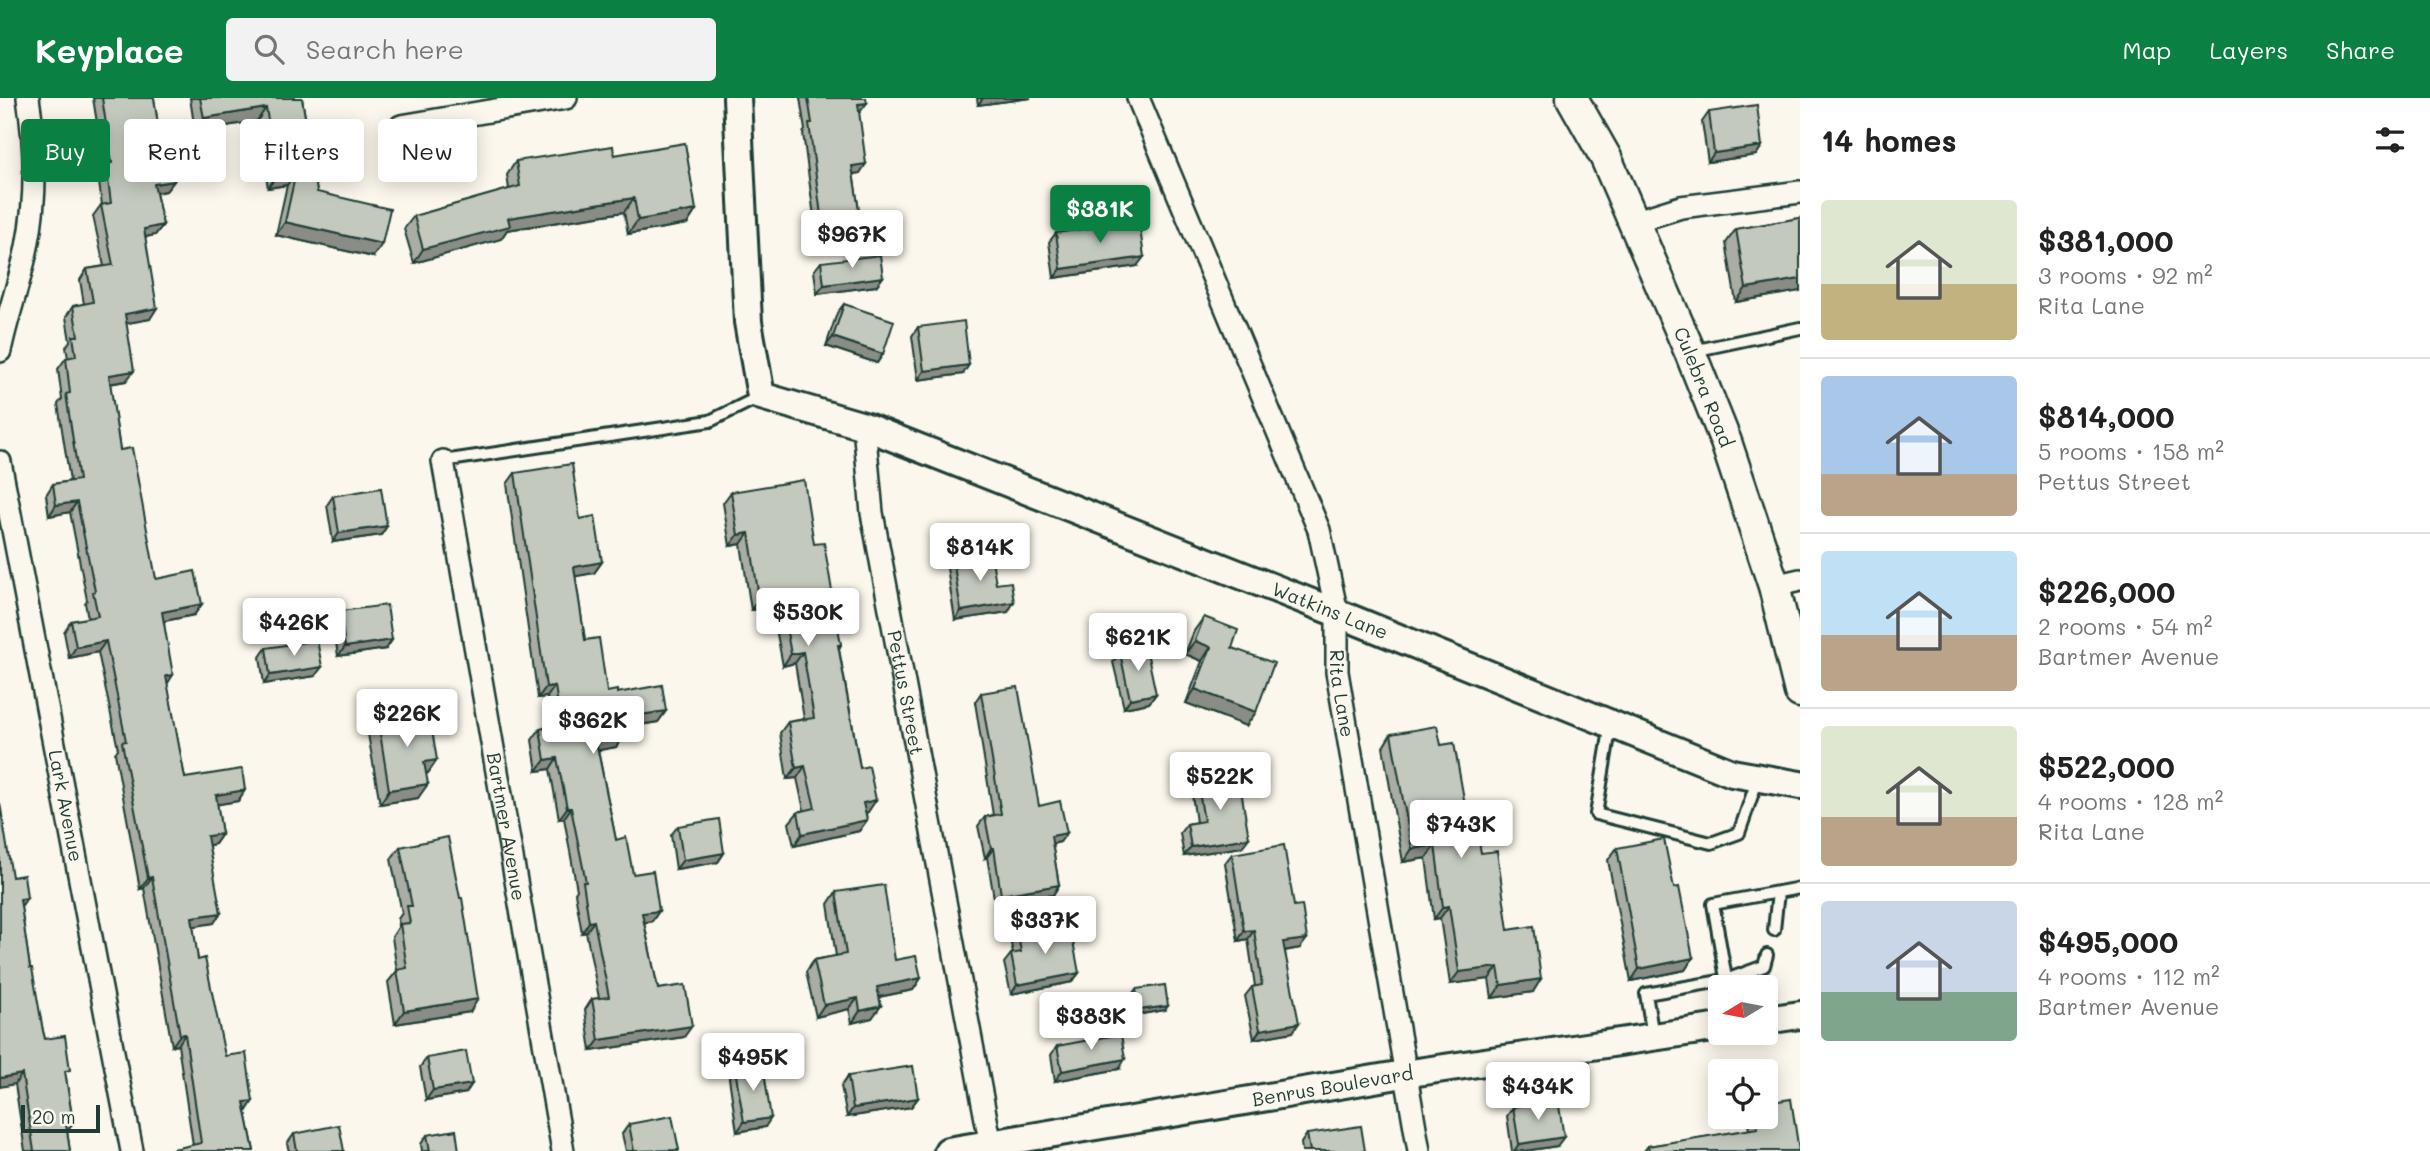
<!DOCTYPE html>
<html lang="en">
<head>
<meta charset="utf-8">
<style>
  body { margin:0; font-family:Mali,sans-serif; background:#f2f2f2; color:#222; height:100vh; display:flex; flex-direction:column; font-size:26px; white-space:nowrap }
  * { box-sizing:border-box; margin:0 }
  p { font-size:23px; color:#767676 }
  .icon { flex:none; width:38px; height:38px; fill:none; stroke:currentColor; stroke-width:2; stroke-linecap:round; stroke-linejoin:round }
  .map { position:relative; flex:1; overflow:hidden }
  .drawer { display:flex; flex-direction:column; background:#fff; width:630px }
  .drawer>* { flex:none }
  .banner { position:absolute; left:21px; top:21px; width:665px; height:63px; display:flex; gap:14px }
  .needle { width:46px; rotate:260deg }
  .buttons { position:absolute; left:1708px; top:877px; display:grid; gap:14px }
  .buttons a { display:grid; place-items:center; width:70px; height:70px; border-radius:7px; background:#fff; box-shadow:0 4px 18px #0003; font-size:35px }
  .scale { position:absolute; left:21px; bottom:18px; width:79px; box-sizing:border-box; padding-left:7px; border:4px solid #1f3d34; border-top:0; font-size:19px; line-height:24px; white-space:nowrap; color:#1f3d34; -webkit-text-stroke:5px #fbf7ec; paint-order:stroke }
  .price { position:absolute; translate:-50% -60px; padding:0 16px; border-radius:7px; background:#fff; color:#222; font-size:23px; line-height:46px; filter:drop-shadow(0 2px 4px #0008) }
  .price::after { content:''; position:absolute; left:50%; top:42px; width:21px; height:16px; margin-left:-10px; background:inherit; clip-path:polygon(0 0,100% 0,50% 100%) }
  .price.active { background:#0b8043; color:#fff }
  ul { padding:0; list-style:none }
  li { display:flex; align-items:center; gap:21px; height:175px; padding:0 21px }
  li+li { border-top:2px solid #e0e0e0 }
  li span { display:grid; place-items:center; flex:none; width:196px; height:140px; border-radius:7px; color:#555 }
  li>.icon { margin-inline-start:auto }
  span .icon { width:84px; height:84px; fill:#fffc; stroke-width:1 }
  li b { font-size:30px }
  h2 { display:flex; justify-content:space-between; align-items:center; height:84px; padding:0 21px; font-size:30px }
  .pill { padding:0 24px; border-radius:7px; background:#fff; box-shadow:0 4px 18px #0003; font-size:24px; line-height:63px }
  .pill.active { background:#0b8043; color:#fff }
  header { display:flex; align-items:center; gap:42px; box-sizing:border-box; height:98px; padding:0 35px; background:#0b8043; color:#fff }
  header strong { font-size:33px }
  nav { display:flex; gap:38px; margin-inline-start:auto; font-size:24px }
  .search { width:490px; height:63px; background:#f2f2f2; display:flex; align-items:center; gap:18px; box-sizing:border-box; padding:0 24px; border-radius:7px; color:#767676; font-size:26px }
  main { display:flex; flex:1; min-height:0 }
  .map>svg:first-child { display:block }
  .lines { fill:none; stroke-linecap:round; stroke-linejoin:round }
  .service-casing { stroke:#1f3d34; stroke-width:16 }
  .minor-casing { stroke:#1f3d34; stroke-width:26 }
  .tertiary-casing { stroke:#1f3d34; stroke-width:32 }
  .secondary-casing { stroke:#1f3d34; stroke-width:35 }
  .service { stroke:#fbf7ec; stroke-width:10 }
  .minor { stroke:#fbf7ec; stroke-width:21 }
  .tertiary { stroke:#fbf7ec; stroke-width:26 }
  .secondary { stroke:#fbf7ec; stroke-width:30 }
  .wall { fill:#a9ada3; stroke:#1f3d34; stroke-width:2 }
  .shaded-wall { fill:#898d85; stroke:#1f3d34; stroke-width:2 }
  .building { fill:#c4c9be; stroke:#1f3d34; stroke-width:2 }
  .labels { text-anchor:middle; stroke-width:5; stroke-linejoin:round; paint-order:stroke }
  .street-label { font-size:19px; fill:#1f3d34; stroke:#fbf7ec }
</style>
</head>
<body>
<header>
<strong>Keyplace</strong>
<div class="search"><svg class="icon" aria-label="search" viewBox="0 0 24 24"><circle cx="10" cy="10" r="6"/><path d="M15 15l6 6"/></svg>Search here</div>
<nav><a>Map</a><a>Layers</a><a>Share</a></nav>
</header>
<main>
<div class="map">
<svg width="1800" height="1053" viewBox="0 0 1800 1053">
  <rect width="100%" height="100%" fill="#fbf7ec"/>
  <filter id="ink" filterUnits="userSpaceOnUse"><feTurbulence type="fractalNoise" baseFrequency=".0143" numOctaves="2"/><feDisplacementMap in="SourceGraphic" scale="14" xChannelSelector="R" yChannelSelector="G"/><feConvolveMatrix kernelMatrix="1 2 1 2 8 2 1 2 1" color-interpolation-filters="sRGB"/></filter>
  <g filter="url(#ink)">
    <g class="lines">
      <!-- service casing -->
      <g class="service-casing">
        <path id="service" d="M1693,253L1800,230
          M443,363L710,323L761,298
          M1611,626L1596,716L1711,745L1739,735L1758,680
          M1774,832L1778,794
          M1727,886L1713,806L1800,790
          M1653,938L1646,896L1726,882L1764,868L1767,857"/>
      </g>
      <!-- minor casing -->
      <g class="minor-casing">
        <g id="minor">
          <path id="s1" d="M1138,0L1319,432L1337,515V574L1419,1053"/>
          <path d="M401,28L566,0"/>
          <path d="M1633,124L1681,109L1800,94"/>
          <path d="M0,253C7,218 20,184 27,149C37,99 36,50 28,0"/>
          <path id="s2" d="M864,328L872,415L992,1053"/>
          <path id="s3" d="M443,363L563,1053"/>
          <path id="s4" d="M0,364L132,1053"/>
          <path d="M1774,488L1800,482"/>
        </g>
      </g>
      <!-- tertiary casing -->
      <g class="tertiary-casing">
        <g id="tertiary">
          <path id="s5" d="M737,0L748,224L761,298L864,328L1337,515L1732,675L1800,687"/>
          <path d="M1766,922L1800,917"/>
          <path id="s6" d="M948,1053L1404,976L1720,929"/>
        </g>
      </g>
      <!-- secondary casing -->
      <g class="secondary-casing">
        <g id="secondary">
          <path id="s7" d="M1572,0L1606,60L1690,254L1726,344L1774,488L1800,594"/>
        </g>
      </g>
      <!-- service -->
      <use href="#service" class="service"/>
      <!-- minor -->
      <use href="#minor" class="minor"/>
      <!-- tertiary -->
      <use href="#tertiary" class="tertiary"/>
      <!-- secondary -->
      <use href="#secondary" class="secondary"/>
    </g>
    <!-- wall -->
    <path class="wall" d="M93,0H154L160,40L174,83L166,93L156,95L163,127L155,137L145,139L150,221L126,225V283L110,286L120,352L156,481L202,506L194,517L164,523L167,586L185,680L245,692L238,703L217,706L222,736L215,746L209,747L214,825L193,828L198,862L225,958L246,1014L254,1053H172L174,1051L193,1047L178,947L172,948L144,790L140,791L115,655L118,651L98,554L69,560L64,534L71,523L88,520L85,505L87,502L70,414L49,418L46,397L53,386L70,383L58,306L62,301L58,271L66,260H68L66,249L70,243L66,219L73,208L84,206L80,182L87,171L104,168L93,118L101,107H102L98,77L104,69Z
      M190,0H302L317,94L373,159L276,137L287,87L268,90L257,23L195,33Z
      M800,0H866L860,14H859L860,75L853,76L860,119L853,129L816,134L803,35L805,32Z
      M977,0H1031L978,7Z
      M1709,14L1762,48L1756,57L1708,64L1702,24Z
      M614,57L696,112L687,126L628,136L624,114L507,132L501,141L414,165L404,131L414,118L509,91L507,77L516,63Z
      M1800,120V193L1736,204L1726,145L1736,131Z
      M1056,135L1137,168L1054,180L1049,144Z
      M821,164L883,179L876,188L817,196L814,173Z
      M844,206L883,256L877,265L826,248L837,215Z
      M918,229L963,276L918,282L912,238Z
      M515,375L580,421L602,464L594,475L575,478L585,542L607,594L617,595L666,613L658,624L623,630L624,638L616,649L598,652L616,742L633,776L659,813L652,823L644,825L658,891L684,939L591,953L585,912L592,901L599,900L586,834L582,835L575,795L577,792L564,720L559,721L550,671L537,673L532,642L540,631L552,629L547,599L538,600L507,386Z
      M731,394L814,446L841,547L839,551L868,714L866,715L867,722L859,733L794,748L789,725L798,714L804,712L797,680L787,681L780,635L788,624L804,621L795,565L783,568L772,509L751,512L741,446L730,448L723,405Z
      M333,398L387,428L381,437L333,444L327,407Z
      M953,461L996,486L1008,514L955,522L947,470Z
      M340,513L392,542L386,551L338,558L333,523Z
      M1204,519L1232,550L1256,614L1246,628L1186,605L1202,563L1185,556L1194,533Z
      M266,550L315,578L264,586L260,559Z
      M1120,555L1156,596L1149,605L1124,610L1113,564Z
      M981,595L1039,708L1060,744L1052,746L1059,787L1053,797L995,806L987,759L985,760L978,728L985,719L993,717L975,604Z
      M378,622L437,662L428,675L426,676L418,700L380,706L368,636Z
      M1391,636L1441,647L1481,755L1508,832L1533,894L1492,900L1489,881L1450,886L1440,820L1434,821L1426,760L1403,764L1383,649Z
      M1197,681L1242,749L1184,758L1180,735L1187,726L1196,724L1191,690Z
      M678,728L724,755L718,764L676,771L671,737Z
      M400,749L470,914L395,926L388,884L397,873L392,839L399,828L398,821L402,815L391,761Z
      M1617,750L1674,790L1693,860L1685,872L1631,883L1608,762Z
      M1232,756L1300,850L1285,853L1293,934L1254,941L1245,898L1252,889L1255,888L1248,841L1238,843L1225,765Z
      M12,779L21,810L30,870L43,933L45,941L66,979L73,1025L67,1033L70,1053H25L15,986Z
      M836,794L895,862L921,880L913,892L879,899L872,920L852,925L849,911L816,919L806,874L814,862L836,858L828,806Z
      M1018,837L1079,875L1072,884L1011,896L1004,865L1011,856L1013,855L1011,846Z
      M1136,891L1165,912L1136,917L1133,895Z
      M1057,948L1119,971L1055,983L1051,957Z
      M427,960L466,995L426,1002L420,969Z
      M735,971L765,1029L737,1034L729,980Z
      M848,978L918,1000L911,1009L847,1019L841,988Z
      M1513,1009L1557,1048L1525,1053H1512L1507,1018Z
      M1747,1018H1766L1799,1053H1644L1648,1048L1749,1032Z
      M629,1026L679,1053H626L622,1036Z
      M294,1036L344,1053H289L287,1046Z
      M1307,1036L1365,1053H1302L1301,1045Z
      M427,1037L459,1053H422L421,1046Z"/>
    <!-- shaded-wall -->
    <path class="shaded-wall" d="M983,0H1031L978,7Z
      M867,5L860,14L851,15L858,6Z
      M266,10L257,23L195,33L204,20Z
      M1762,48L1756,57L1708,64L1714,55Z
      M866,66L860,75L846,77L852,68Z
      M296,74L287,87L268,90L277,77Z
      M174,83L166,93L147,96L154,86Z
      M634,100L624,114L507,132L501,141L414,165L423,151L508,120Z
      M696,112L687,126L628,136L638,122Z
      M860,119L853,129L816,134L822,125Z
      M285,124L382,146L373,159L276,137Z
      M163,127L155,137L136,141L144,131Z
      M1144,159L1137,168L1054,180L1061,171Z
      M883,179L876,188L817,196L824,187Z
      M1800,181V193L1736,204L1746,190Z
      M157,210L150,221L117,227L125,216Z
      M833,239L883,256L877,265L826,248Z
      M969,267L963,276L918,282L924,273Z
      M134,273L126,283L101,287L109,277Z
      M77,404L70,414L49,418L56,407Z
      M387,428L381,437L333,444L339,435Z
      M749,435L741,446L730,448L738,437Z
      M602,464L594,475L566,480L574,469Z
      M780,497L772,509L751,512L759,500Z
      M1014,504L1008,514L955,522L961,513Z
      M202,506L194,517L155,525L162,514Z
      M392,542L386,551L338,558L345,549Z
      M106,543L98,554L69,560L76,549Z
      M1195,543L1211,549L1202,563L1185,556Z
      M803,554L795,565L783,568L791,556Z
      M322,569L315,578L264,586L270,577Z
      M173,577L166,588V578Z
      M555,588L547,599L538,600L546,589Z
      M1195,591L1256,614L1246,628L1186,605Z
      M1156,596L1149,605L1124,610L1130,601Z
      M666,613L658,624L614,631L621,620Z
      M624,638L616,649L589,654L596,643Z
      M557,660L550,671L537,673L545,662Z
      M437,662L428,675L415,678L424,664Z
      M805,668L797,680L787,681L796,670Z
      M428,686L418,700L380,706L389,692Z
      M245,692L238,703L208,708L216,697Z
      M876,702L868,714L855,717L863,705Z
      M567,710H571L564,720L559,721Z
      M867,722L859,733L794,748L802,736Z
      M1067,735L1060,744L1045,747L1051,738Z
      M222,736L215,746L200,749L207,738Z
      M1249,740L1242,749L1184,758L1191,749Z
      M1435,747L1426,760L1403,764L1412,751Z
      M991,750H994L987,759L985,760Z
      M724,755L718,764L676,771L683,762Z
      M152,779L144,790L140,791L148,780Z
      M1059,787L1053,797L995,806L1001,797Z
      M27,800L20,810V801Z
      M1449,808L1440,820L1434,821L1443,809Z
      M659,813L652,823L635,826L642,815Z
      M221,815L214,825L184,830L192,819Z
      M594,823L586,834L582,835L589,824Z
      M1254,832L1248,841L1238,843L1244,833Z
      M1307,841L1300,850L1277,854L1283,844Z
      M1693,860L1685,872L1631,883L1639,871Z
      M1498,869L1489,881L1450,886L1459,874Z
      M1079,875L1072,884L1011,896L1017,887Z
      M921,880L913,892L868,901L877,889Z
      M1541,881L1533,894L1492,900L1501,887Z
      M858,900L849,911L816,919L824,907Z
      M478,901L470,914L395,926L404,913Z
      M881,908L872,920L852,925L860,913Z
      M1168,908L1165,912L1136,917L1139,912Z
      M1299,925L1293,934L1254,941L1260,932Z
      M692,928L684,939L591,953L599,942Z
      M185,936L178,947L172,948L180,937Z
      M1125,961L1119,971L1055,983L1062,973Z
      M22,976L15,986L0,989V980Z
      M472,986L466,995L426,1002L433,992Z
      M918,1000L911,1009L847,1019L853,1010Z
      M253,1003L246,1014L244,1004Z
      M771,1020L765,1029L737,1034L744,1024Z
      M73,1025L66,1036V1026Z
      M1564,1039L1557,1048L1525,1053H1514L1519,1046Z"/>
    <!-- building -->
    <path class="building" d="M102,0H154L160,40L166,39L174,83L154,86L163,127L144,131L157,210L125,216L134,273L109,277L120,352L132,350L156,481L195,473L202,506L162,514L173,577L166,578L185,680L242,671L245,692L216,697L222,736L207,738L221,815L192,819L198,862L205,860L225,958L246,955L253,1003L244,1004L254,1053H174V1051L201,1045L185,936L180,937L152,779L148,780L122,644L126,643L106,543L76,549L71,523L98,518L93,494L95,493L77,404L56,407L53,386L79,382L66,296L70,295L66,260L76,258L73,238H78L73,208L93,204L87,171L113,167L101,107L111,105L106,66L112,65Z
      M200,0H302L317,94L390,111L382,146L285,124L296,74L277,77L266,10L204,20Z
      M808,0H866L867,5L858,6L866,66L852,68L860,119L822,125L809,25H812Z
      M1757,7L1762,48L1714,55L1709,14Z
      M685,45L696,112L638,122L634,100L508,120L510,128L423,151L414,118L520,88L516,63L613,48L614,57Z
      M1800,120V181L1746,190L1736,131Z
      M1139,123L1144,159L1061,171L1056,135Z
      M880,157L883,179L824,187L821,164Z
      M844,206L894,223L883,256L833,239Z
      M964,223L969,267L924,273L918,229Z
      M572,366L580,421L595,418L602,464L574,469L585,542L599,540L607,594L617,592V595L662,587L666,613L621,620L624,638L596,643L616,742L626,739L633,776L653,773L659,813L642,815L658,891L685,887L692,928L599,942L592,901L609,899L594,823L589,824L583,784H586L571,710H567L557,660L545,662L540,631L561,627L555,588L546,589L515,375Z
      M804,382L814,446L824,445L841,547H838L860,670L869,668L876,702L863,705L867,722L802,736L798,714L815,710L805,668L796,670L788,624L814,620L803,554L791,556L780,497L759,500L749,435L738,437L731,394Z
      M381,390L387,428L339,435L333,398Z
      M991,455L996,486L1011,484L1014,504L961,513L953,461Z
      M387,507L392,542L345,549L340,513Z
      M1204,519L1238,532L1232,550L1274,565L1256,614L1195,591L1211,549L1195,543Z
      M317,542L322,569L270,577L266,550Z
      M1146,549L1156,596L1130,601L1120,555Z
      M1018,589L1039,708L1060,703L1067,735L1051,738L1059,787L1001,797L994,750H991L985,719L1001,716L981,595Z
      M429,614L437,662L424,664L428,686L389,692L378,622Z
      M1437,628L1441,647L1454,645L1467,718L1474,716L1481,755L1497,753L1508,832L1534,828L1541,881L1501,887L1498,869L1459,874L1449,808L1443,809L1435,747L1412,751L1391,636Z
      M1238,674L1249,740L1191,749L1187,726L1204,723L1197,681Z
      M0,705L12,779L24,777L27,800L20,801L30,870H32L43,933L45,941L65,938L70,972L65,973L73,1025L66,1026L70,1053H34L22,976L0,980Z
      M719,721L724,755L683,762L678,728Z
      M448,739L460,800H462L478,901L404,913L397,872L407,870L400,826L410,825L407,808H412L400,749Z
      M1664,741L1674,790L1679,789L1693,860L1639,871L1617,750Z
      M1284,747L1294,808L1302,807L1307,841L1283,844L1299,925L1260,932L1252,889L1262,887L1254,832L1244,833L1232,756Z
      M884,787L895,862L916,858L921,880L877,889L881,908L860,913L858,900L824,907L814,862L846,856L836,794Z
      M1070,827L1079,875L1017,887L1011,856L1021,854L1018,837Z
      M1165,887L1168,908L1139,912L1136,891Z
      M1121,936L1125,961L1062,973L1057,948Z
      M466,953L472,986L433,992L427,960Z
      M763,967L771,1020L744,1024L735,971Z
      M913,968L918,1000L853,1010L848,978Z
      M1791,1001L1799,1053H1649L1648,1048L1758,1030L1756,1018H1766V1005Z
      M1558,1002L1564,1039L1519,1046L1513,1009Z
      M672,1018L679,1052L634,1053L629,1026Z
      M339,1027L344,1053H297L294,1036Z
      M1361,1028L1365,1053H1310L1307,1036Z
      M456,1032L459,1053H430L427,1037Z"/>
  </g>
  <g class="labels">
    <!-- street labels -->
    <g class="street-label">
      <text dy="7" stroke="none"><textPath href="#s7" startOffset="318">Culebra Road</textPath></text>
      <text dy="7" stroke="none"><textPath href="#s5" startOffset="908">Watkins Lane</textPath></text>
      <text dy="7" stroke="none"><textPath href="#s1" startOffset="634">Rita Lane</textPath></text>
      <text dy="7" stroke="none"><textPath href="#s2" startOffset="270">Pettus Street</textPath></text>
      <text dy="7" stroke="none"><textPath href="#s4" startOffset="350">Lark Avenue</textPath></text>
      <text dy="7" stroke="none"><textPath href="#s3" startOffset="371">Bartmer Avenue</textPath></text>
      <text dy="7" stroke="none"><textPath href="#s6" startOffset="390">Benrus Boulevard</textPath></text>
    </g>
  </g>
</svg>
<div class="buttons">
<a><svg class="needle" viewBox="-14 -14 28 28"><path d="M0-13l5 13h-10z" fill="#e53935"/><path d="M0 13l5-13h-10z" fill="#767676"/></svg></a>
<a><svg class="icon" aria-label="locate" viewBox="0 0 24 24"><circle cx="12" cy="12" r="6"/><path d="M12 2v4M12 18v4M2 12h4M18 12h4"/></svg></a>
</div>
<div class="scale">20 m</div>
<b class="price active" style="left:1100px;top:147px">$381K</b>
<b class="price" style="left:852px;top:172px">$967K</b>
<b class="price" style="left:980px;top:485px">$814K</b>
<b class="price" style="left:808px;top:550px">$530K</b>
<b class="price" style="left:294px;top:560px">$426K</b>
<b class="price" style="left:1138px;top:575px">$621K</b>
<b class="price" style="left:407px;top:651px">$226K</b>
<b class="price" style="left:593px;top:658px">$362K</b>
<b class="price" style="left:1220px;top:714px">$522K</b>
<b class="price" style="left:1461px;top:762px">$743K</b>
<b class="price" style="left:1045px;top:858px">$337K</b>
<b class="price" style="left:1091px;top:954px">$383K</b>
<b class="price" style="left:753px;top:995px">$495K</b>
<b class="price" style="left:1538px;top:1024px">$434K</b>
<div class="banner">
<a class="pill active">Buy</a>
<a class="pill">Rent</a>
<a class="pill">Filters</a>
<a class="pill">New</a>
</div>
</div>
<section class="drawer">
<h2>14 homes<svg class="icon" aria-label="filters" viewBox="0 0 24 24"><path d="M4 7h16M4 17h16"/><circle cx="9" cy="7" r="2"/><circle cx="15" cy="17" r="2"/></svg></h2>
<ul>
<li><span style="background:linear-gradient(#dfe7d0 60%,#c2b280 0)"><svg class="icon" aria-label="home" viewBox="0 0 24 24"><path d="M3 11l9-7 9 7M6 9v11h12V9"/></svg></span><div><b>$381,000</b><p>3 rooms · 92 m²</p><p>Rita Lane</p></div></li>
<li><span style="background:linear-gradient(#a9c7e8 70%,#b9a48a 0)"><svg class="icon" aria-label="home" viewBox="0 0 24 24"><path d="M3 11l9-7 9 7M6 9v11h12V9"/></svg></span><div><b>$814,000</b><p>5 rooms · 158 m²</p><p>Pettus Street</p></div></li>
<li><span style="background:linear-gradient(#bfe0f5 60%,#b9a48a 0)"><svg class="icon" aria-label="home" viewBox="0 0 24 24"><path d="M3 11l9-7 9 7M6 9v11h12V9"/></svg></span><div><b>$226,000</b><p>2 rooms · 54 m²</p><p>Bartmer Avenue</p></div></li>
<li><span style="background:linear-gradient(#dfe7d0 65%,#b9a48a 0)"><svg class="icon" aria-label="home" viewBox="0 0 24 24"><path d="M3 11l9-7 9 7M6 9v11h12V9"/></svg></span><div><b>$522,000</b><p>4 rooms · 128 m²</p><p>Rita Lane</p></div></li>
<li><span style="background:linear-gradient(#c9d6e8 65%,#7fa58c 0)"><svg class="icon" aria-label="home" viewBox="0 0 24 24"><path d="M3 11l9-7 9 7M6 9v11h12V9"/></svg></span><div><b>$495,000</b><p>4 rooms · 112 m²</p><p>Bartmer Avenue</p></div></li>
</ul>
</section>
</main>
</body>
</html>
